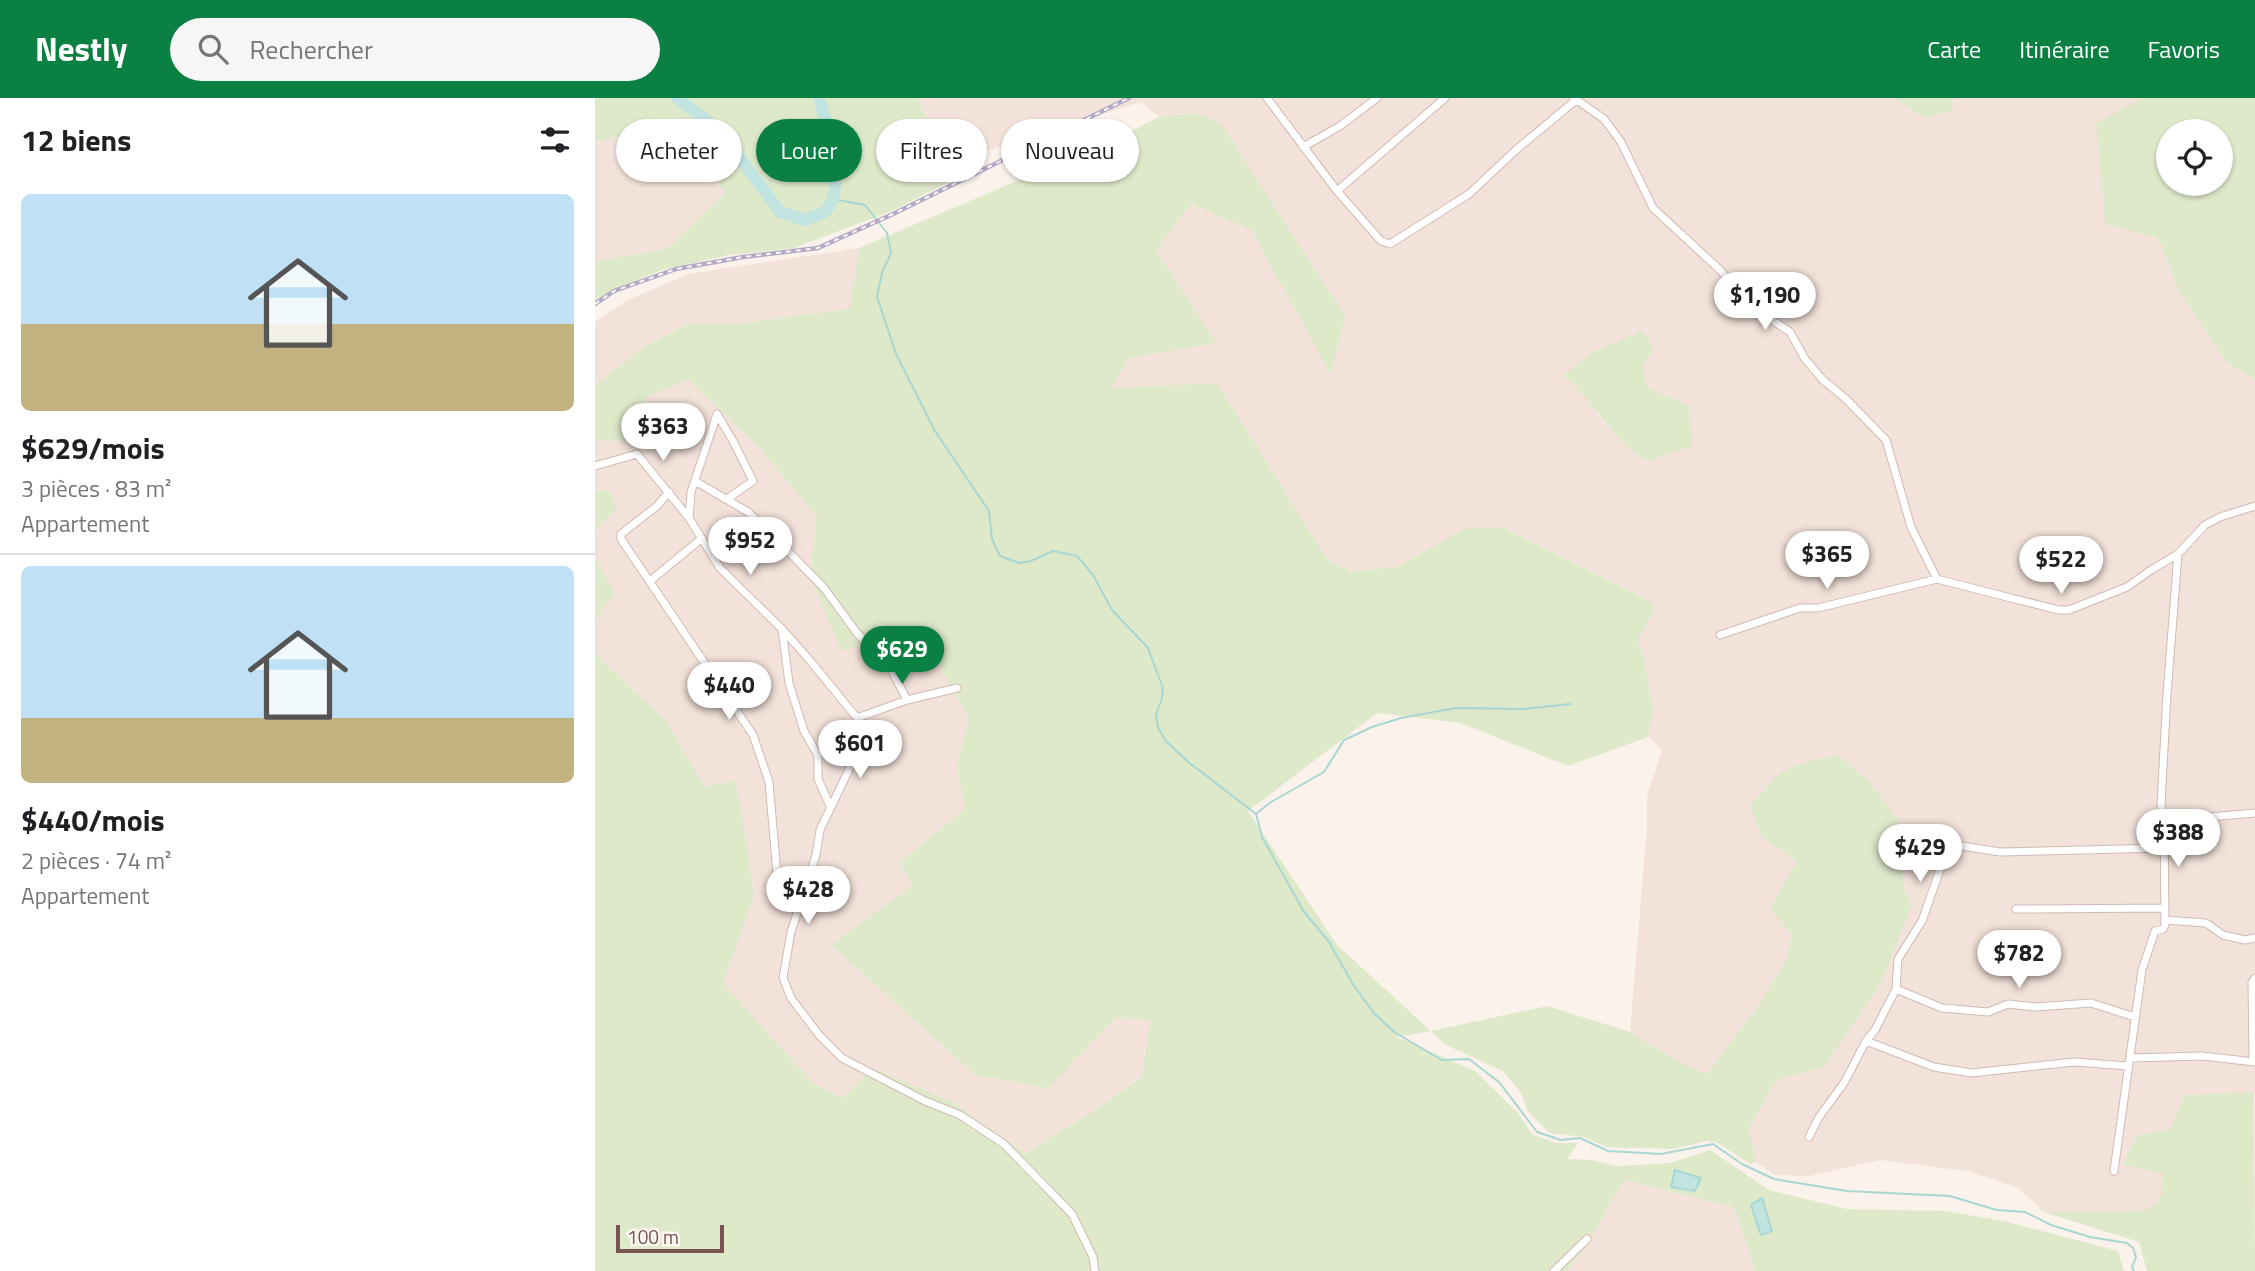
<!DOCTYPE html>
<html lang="fr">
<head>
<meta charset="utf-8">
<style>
  body { margin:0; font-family:"Titillium Web",sans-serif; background:#f6f6f6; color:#202124; height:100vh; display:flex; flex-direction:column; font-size:26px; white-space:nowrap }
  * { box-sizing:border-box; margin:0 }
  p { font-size:23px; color:#757577 }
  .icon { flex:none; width:38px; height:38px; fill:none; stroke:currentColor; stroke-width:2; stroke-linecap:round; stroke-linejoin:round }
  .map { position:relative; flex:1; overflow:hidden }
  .panel { display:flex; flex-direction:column; background:#fff; width:595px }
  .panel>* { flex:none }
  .banner { position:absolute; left:21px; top:21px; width:665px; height:63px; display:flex; gap:14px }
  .controls { position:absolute; left:1561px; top:21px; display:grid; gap:14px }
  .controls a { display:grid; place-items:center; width:77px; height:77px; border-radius:50%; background:#fff; box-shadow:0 2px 5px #0004; font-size:35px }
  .scale { position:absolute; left:21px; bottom:18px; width:108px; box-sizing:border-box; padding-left:7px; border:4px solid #765450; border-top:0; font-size:19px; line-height:24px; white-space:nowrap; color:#765450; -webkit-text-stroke:5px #fef7f2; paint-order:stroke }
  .price { position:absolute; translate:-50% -60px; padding:0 16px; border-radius:24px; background:#fff; color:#222; font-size:23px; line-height:46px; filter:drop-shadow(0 2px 4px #0008) }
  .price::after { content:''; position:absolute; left:50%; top:42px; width:21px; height:16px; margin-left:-10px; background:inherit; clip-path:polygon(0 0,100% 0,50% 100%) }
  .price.on { background:#0b8043; color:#fff }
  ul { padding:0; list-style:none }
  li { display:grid; align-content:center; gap:14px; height:371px; padding:0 21px }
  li+li { border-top:2px solid #e0e0e0 }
  li span { display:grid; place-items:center; height:217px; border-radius:10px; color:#555 }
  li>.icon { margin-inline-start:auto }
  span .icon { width:126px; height:126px; fill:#fffc; stroke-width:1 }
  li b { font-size:30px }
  h2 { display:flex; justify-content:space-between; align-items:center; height:84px; padding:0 21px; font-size:30px }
  .tag { padding:0 24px; border-radius:32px; background:#fff; box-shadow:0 2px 5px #0004; font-size:24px; line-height:63px }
  .tag.on { background:#0b8043; color:#fff }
  header { display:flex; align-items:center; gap:42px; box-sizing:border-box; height:98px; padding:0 35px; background:#0b8043; color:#fff }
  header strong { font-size:33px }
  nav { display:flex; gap:38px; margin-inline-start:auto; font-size:24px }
  .search { width:490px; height:63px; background:#f6f6f6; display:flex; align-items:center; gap:18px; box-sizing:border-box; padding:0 24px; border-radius:38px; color:#757577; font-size:26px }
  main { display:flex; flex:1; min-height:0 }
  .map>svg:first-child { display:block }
  .residential { fill:#f3e2da; fill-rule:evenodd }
  .green { fill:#dee9ca; fill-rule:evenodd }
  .water { fill:#c1e4e1; stroke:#a8d6d2; stroke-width:2 }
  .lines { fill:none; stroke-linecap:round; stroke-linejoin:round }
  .stream { stroke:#a8d6d2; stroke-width:2 }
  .river { stroke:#c1e4e1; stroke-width:12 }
  .minor-casing { stroke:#d0bab4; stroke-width:9 }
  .minor { stroke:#fff; stroke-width:7 }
  .rail-casing { stroke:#b2a9c6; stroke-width:4.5 }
  .rail { stroke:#fef7f2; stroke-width:2; stroke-dasharray:5; stroke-linecap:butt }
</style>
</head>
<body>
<header>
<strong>Nestly</strong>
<div class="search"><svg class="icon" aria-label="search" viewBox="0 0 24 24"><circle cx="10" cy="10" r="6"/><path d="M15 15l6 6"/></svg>Rechercher</div>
<nav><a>Carte</a><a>Itinéraire</a><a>Favoris</a></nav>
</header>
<main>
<section class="panel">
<h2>12 biens<svg class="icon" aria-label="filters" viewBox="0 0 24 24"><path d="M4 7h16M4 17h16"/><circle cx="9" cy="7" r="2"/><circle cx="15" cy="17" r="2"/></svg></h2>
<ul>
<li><span style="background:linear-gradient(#bfe0f5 60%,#c2b280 0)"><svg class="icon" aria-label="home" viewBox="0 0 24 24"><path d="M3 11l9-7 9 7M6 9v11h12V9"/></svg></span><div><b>$629/mois</b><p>3 pièces · 83 m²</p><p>Appartement</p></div></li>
<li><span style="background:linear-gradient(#bfe0f5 70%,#c2b280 0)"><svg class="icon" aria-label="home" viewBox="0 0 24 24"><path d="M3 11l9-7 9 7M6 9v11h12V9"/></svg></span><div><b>$440/mois</b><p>2 pièces · 74 m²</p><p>Appartement</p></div></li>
</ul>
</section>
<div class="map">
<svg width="1660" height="1173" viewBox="0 0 1660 1173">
  <rect width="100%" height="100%" fill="#fbf2ec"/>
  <!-- residential -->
  <path class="residential" d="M322,0H1299L1329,20L1357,13L1358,0H1548L1501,26L1563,140L1583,191L1631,264L1660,281V997L1659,994L1566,1075L1568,1094L1560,1108L1547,1113L1449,1114L1423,1090L1372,1073L1285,1062L1214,1078L1180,1077L1161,1064L1154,1029L1182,982L1229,969L1308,788L1307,749L1168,739L1202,763L1176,811L1197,837L1190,863L1164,907L1111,978L1082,963L1035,934L1052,730V699L1067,652L1053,639L1058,611L1049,559L1043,542L1060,512L869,431L801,469L757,473L734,464L622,285L514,290L535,260L621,244L561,152L596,106L656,132L736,276L750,218L626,25L598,15L564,19L546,4L355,64ZM1057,254L1048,268L1052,288L1064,295L1081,301L1052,363L1042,356L1008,324L985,291Z
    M20,40L61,42L93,59L120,79L130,95L72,151L0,163V43Z
    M264,150L255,211L136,226L94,225L49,249L0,287V224L33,202L93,176Z
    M93,281L166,352L222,419L215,478L287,542L344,565L373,618L362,669L370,711L304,765L318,787L237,848L380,977L453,990L520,920L556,922L546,978L500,1012L431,1055L361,1006L248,1000L219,986L128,885L159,799L150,731L140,683L110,689L72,624L5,560L0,551V523L20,495L0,461V432L23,410L13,391L0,394V343H34L48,301Z
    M1029,1082L1137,1109L1149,1137L1159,1173H972L990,1151Z"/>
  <!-- green -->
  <path class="green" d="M0,0H322L355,64L374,74L297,113L199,150L134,157L67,172L20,191L0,204V163L72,151L130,95L120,79L93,59L61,42L20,40L0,43Z
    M1299,0H1358L1357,13L1329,20Z
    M1548,0H1660V281L1631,264L1583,191L1563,140L1510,126L1501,25ZM1626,33V86H1573V33Z
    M600,15L626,25L750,218L736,277L656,132L596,106L561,152L622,245L535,260L515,290L622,285L734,464L757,473L801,469L869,431L908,430L1056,504L1060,511L1043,542L1049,559L1058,611L1053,639L973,668L865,625L782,615L653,713L742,847L836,933L952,908L1035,934L1082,963L1111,977L1164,907L1190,863L1197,837L1175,811L1202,763L1167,739L1155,708L1181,678L1205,665L1242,657L1274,683L1302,720L1307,749L1308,788L1317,806L1286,885L1229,969L1182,982L1154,1029L1161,1064L1155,1066L1121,1044L1112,1043L1078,1051L1012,1049L989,1039L954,1035L932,1012L926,995L908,973L849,946L836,933L802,939L880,973L924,1016L937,1036L960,1045H983L972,1061L997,1062L1021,1068L1075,1065L1115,1052L1174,1092L1252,1111L1350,1113L1409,1123L1523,1153L1529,1173H1159L1149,1137L1137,1109L1029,1082L990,1151L972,1173H0V551L5,560L72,624L110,689L140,682L150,731L159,799L128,885L219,986L248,1000L278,970L361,1006L431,1055L500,1012L546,979L556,922L521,920L453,990L380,977L236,847L318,787L304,765L370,711L362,669L373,618L343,565L287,542L246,553L215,478L222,419L166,352L93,281L48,301L34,343H0V287L49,249L94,225L137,226L254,211L264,150L514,44L564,19Z
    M1045,234L1054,238L1057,254L1048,268L1052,288C1065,297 1080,300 1094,308L1097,348L1052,363C1015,341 999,303 968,277L1000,253Z
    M13,391L23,410L0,432V394Z
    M0,461L20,495L0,523Z
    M1659,994L1660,1173H1552L1544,1144L1449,1114L1547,1113C1568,1105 1568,1096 1566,1075L1528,1067L1541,1038L1576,1031L1589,997Z"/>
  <!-- water -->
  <path class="water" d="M1080,1072L1106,1080L1100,1093L1076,1089Z
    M1167,1100L1177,1133L1166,1137L1156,1107Z"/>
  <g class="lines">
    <!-- stream -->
    <path class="stream" d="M238,101L270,107L292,135L296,155L287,175L282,199L301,256L340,333L394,413L397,441L405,458L424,465L436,463L458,453L482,458L498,477L517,512L553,550L568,590L567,601L561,616L563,629L570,642L592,663L661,716L667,739L709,814L734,844L759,888L779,915L799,934L847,962L874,961L904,984L942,1034L966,1042L985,1040L1013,1053L1066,1056L1118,1046L1147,1066L1179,1081L1252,1093L1355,1098L1402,1112L1430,1114L1456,1127L1495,1139L1532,1145L1538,1150L1541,1159L1537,1169L1539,1173
      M661,716L676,704L729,674L749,642L777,629L806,620L861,610L929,611L975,606"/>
    <!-- river -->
    <path class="river" d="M82,0L124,32L185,114L210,122L231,113L238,101L241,84L237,43L224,0"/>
    <!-- minor casing -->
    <g class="minor-casing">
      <path id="minor" d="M672,0L742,93L786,143L795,146L874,96L922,51L981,2
        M979,0L1009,21L1026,44L1058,110L1125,172L1146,196L1168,216L1195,234L1210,261L1228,282L1251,301L1291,342L1316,429L1342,481
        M708,49L745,28L782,0
        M742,93L850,0
        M122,316L96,394L94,420L125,470L187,531L212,559L262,620L271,636L225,732L221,757L196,834L188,880L196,900L224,937L247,960L330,1003L365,1017L409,1046L477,1116L498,1159L500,1173
        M122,316L138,343L158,383L132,401
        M0,368L42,356L94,420
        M100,383L153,414L190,450L229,490L262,535L296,571L312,602
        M74,394L62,408L26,436V441L158,637L174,684L182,776L210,789
        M55,483L106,441
        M187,531L194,585L209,633L223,657V681L235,708
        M1125,537L1205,510H1223L1342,481L1412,499L1464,512H1474L1532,489L1556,472L1583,456L1610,427L1625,419L1660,408
        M262,620L312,602L362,590
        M1569,723L1660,715
        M1421,811L1570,810
        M1570,822L1611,825L1628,837L1650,842L1660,840
        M1301,891L1347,910L1393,914L1413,906L1440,909L1496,905L1540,919
        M1271,943L1339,969L1377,975L1479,964L1533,968
        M1535,960L1607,958L1660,964
        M1658,963L1657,884L1660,880
        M1214,1039L1224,1019L1249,985L1271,943L1280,932L1301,891L1303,861L1327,823L1354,746L1405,754L1569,750
        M1519,1073L1547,872L1560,833L1568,831L1570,827L1569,723L1566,706L1572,596L1583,456
        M959,1173L992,1141"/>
    </g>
    <!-- minor -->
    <use href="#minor" class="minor"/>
    <!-- rail casing -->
    <g class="rail-casing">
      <path id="rail" d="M0,206L19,193L81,171L148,159L223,150L298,116L534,0"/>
    </g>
    <!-- rail -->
    <use href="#rail" class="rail"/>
  </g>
</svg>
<div class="controls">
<a><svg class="icon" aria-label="locate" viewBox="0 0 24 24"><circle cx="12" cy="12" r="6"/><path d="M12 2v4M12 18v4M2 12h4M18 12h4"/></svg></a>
</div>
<div class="scale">100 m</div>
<b class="price" style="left:1170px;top:234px">$1,190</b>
<b class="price" style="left:68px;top:365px">$363</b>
<b class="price" style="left:155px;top:479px">$952</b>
<b class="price" style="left:1232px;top:493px">$365</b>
<b class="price" style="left:1466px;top:498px">$522</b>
<b class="price on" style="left:307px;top:588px">$629</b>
<b class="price" style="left:134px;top:624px">$440</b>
<b class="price" style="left:265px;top:682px">$601</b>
<b class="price" style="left:1583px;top:771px">$388</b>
<b class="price" style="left:1325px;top:786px">$429</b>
<b class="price" style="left:213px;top:828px">$428</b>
<b class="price" style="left:1424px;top:892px">$782</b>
<div class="banner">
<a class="tag">Acheter</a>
<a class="tag on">Louer</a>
<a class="tag">Filtres</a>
<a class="tag">Nouveau</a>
</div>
</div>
</main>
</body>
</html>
